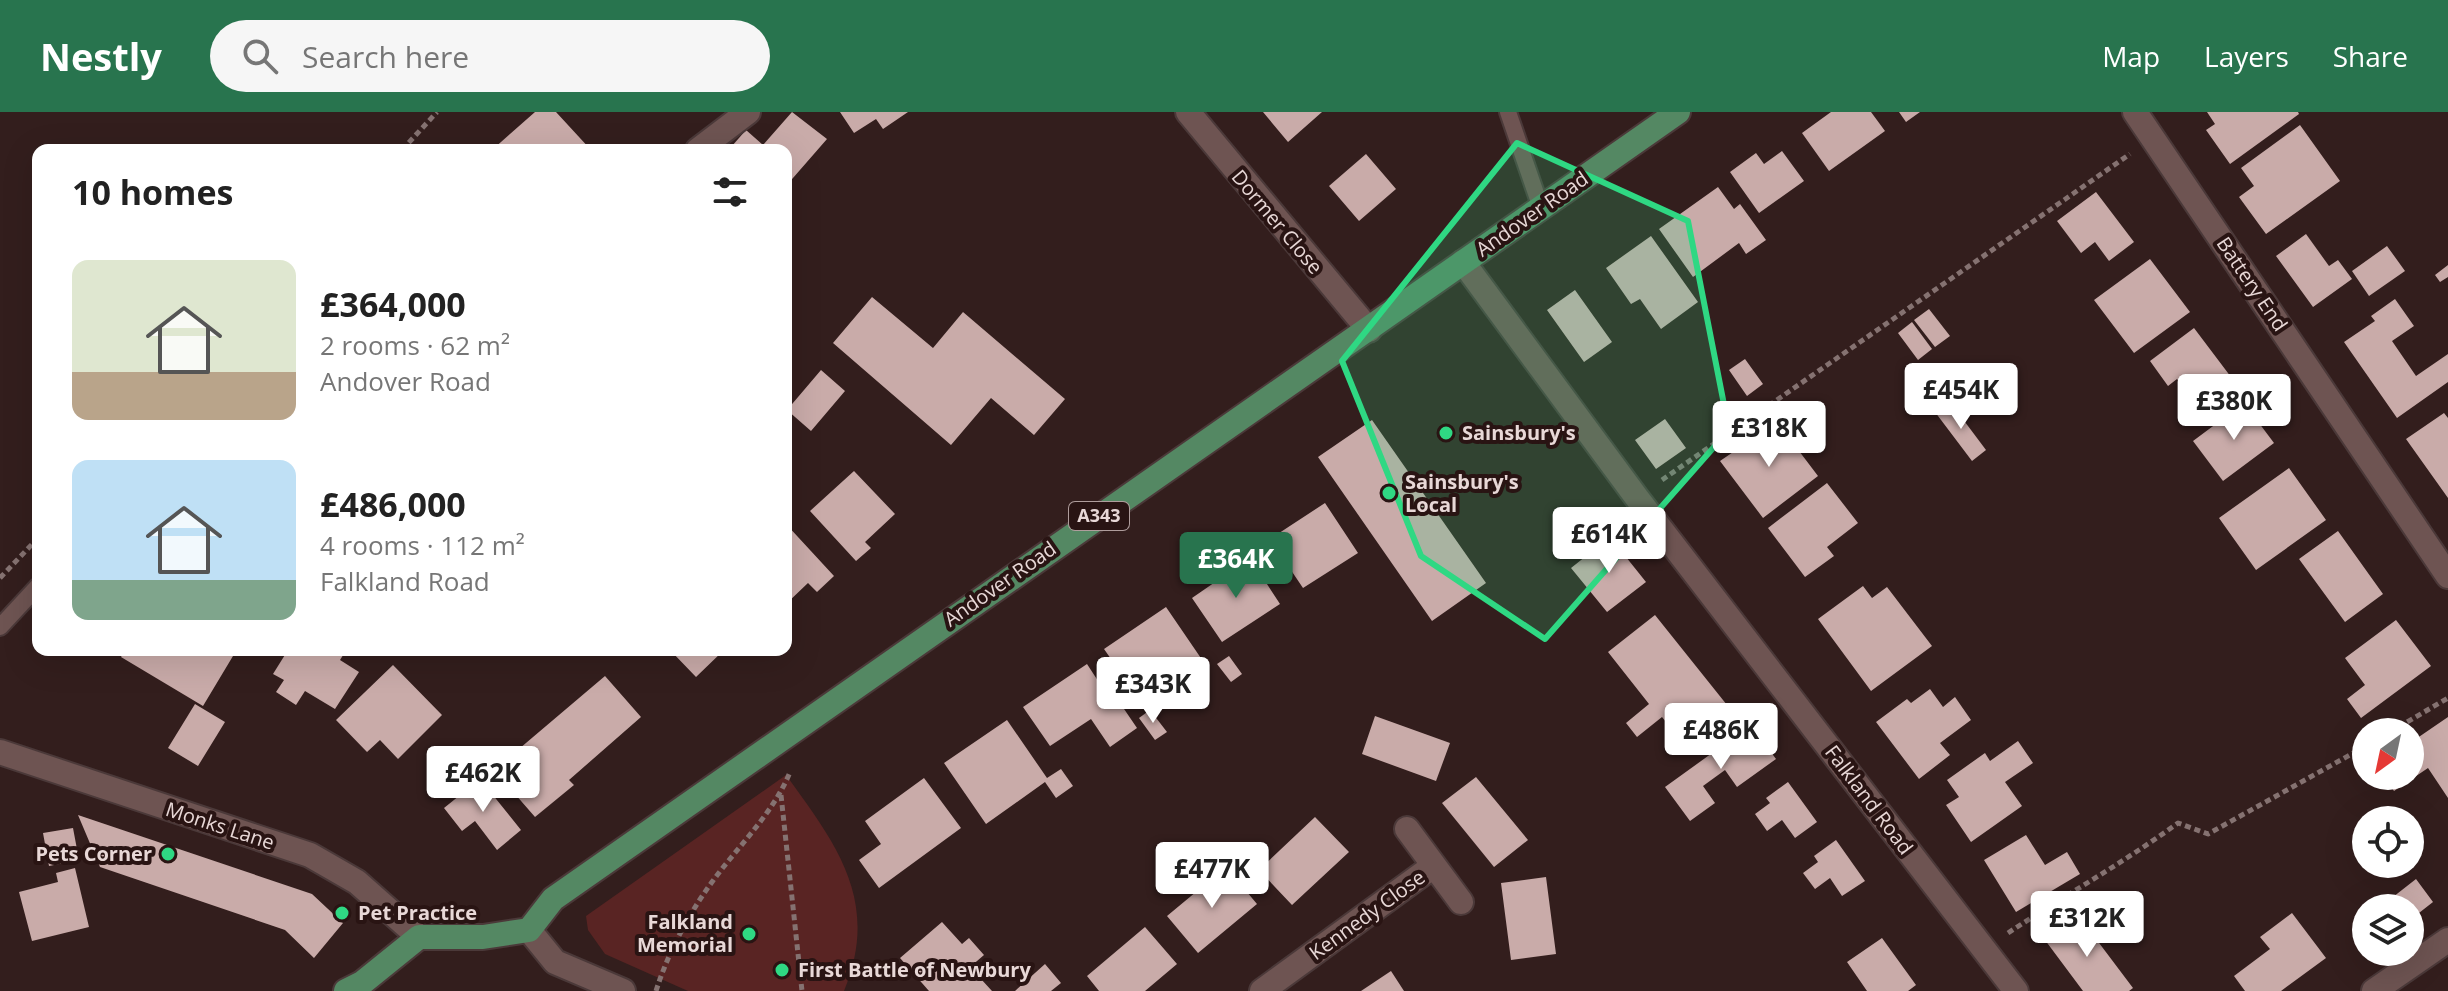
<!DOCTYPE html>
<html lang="en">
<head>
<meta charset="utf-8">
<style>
  body { margin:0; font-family:"Open Sans",sans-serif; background:#f6f6f6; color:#222; height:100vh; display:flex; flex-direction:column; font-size:30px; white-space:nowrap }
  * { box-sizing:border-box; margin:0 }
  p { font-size:26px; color:#767676 }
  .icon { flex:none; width:44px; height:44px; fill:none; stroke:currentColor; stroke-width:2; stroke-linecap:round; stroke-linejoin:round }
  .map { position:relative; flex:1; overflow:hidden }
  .drawer { position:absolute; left:32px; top:32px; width:760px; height:512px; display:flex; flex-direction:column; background:#fff; border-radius:16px; box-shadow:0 8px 32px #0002 }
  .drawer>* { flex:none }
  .needle { width:52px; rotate:213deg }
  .buttons { position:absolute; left:2352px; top:606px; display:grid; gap:16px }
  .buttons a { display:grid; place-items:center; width:72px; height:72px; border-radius:50%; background:#fff; box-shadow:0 8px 32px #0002; font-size:40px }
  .price { position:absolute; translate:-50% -68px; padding:0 18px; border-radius:8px; background:#fff; color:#222; font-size:26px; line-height:52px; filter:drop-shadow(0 2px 4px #0008) }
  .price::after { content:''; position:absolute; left:50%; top:48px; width:24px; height:18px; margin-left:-12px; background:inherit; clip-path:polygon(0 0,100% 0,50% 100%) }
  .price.active { background:#28744e; color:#fff }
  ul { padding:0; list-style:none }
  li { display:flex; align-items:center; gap:24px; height:200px; padding:0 40px }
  li span { display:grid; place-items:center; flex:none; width:224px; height:160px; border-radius:16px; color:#555 }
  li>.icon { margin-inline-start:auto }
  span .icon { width:96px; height:96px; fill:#fffc; stroke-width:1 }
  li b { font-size:34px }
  h2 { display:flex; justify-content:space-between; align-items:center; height:96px; padding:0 40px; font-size:34px }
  header { display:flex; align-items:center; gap:48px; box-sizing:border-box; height:112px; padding:0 40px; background:#28744e; color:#fff }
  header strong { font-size:38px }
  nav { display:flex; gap:44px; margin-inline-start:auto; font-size:28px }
  .search { width:560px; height:72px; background:#f6f6f6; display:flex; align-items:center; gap:20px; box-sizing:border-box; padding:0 28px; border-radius:44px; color:#767676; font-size:30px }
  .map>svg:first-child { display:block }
  .green { fill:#592423 }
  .building { fill:#c9aba9 }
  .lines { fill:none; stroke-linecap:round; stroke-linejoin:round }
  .lane-casing { stroke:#4b3939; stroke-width:20 }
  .street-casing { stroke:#4b3939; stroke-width:28 }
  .primary-casing { stroke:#4b3939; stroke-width:28 }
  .path { stroke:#857271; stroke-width:5; stroke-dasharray:6 4; stroke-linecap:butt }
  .lane { stroke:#6e5452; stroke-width:16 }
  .street { stroke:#6e5452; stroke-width:24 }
  .primary { stroke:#548863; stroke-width:24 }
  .marked { fill:#2fd883; fill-opacity:0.2; stroke:#2fd883; stroke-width:6; stroke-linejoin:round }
  .poi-dot { fill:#2fd883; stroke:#291413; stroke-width:3 }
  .labels { text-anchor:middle; stroke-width:8; stroke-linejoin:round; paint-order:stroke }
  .shield { fill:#291413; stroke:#af9d9c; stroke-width:2 }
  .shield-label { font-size:18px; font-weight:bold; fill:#e8d8d7 }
  .street-label { font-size:20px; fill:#e8d8d7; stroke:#291413 }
  .poi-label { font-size:20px; font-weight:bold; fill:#e8d8d7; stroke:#291413; text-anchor:start }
</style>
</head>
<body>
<header>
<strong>Nestly</strong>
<div class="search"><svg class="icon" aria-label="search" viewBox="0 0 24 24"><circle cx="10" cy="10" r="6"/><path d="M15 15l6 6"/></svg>Search here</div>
<nav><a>Map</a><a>Layers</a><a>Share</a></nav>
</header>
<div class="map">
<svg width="2448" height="879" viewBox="0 0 2448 879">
  <rect width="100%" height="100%" fill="#331e1d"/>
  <!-- green -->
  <path class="green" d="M786,663C836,732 881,789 844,879H688L605,842L588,818L586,804Z"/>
  <!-- building -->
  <path class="building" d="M535,0H556L591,38H492Z
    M792,0L827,27L786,74V38H736L732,34L746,18L763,33Z
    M840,0H908L883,17L876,7L854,21Z
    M1263,0H1322L1288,30Z
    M1831,0H1871L1885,19L1829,59L1802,21Z
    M1899,0H1920L1906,10Z
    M2207,0H2298L2299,2L2230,52L2206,18L2215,12Z
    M2300,13L2340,69L2266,122L2239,85L2254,74L2241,56Z
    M1782,39L1804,69L1759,101L1730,60L1756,41L1764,52Z
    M1366,42L1396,77L1359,109L1329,74Z
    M1718,75L1734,97L1740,92L1766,128L1746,142L1739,131L1693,165L1659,117Z
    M2096,80L2134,130L2109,149L2095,130L2081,141L2057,109Z
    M2306,122L2329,154L2338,148L2352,167L2313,195L2276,144Z
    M1651,124L1698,190L1661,217L1640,187L1631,192L1606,156Z
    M2387,134L2405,159L2369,184L2352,159Z
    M2150,147L2190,200L2134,241L2094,188Z
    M2448,153V165L2440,170L2435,163Z
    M1575,178L1612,230L1584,250L1547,198Z
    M872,185L933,236L963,200L1065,287L1034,323L991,286L951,333L833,231Z
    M2395,187L2414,214L2392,229L2416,264L2448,242V270L2397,306L2344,230L2375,209L2371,204Z
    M1929,197L1950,224L1935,235L1914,208Z
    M1912,210L1932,237L1918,248L1898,221Z
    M2194,216L2234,269L2198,296L2177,267L2168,274L2150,249Z
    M1745,247L1763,272L1747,284L1729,258Z
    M821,258L845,279L811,319L787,298Z
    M1950,290L1986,338L1972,349L1935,300Z
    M2244,291L2274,331L2223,369L2193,329Z
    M2444,301L2448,306V386L2406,327Z
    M1665,307L1686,336L1656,357L1635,328Z
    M1372,308L1486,471L1432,509L1318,345Z
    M1777,310L1818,364L1763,406L1720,349Z
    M2289,356L2326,408L2256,458L2219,406Z
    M854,359L895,402L865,430L871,436L856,449L810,399Z
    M1827,371L1858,411L1827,435L1834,444L1805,465L1768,416Z
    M1325,391L1358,441L1303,476L1270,427Z
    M786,412L834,464L817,480L808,471L786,492Z
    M2338,419L2383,482L2345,510L2299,447Z
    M1610,425L1646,470L1607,500L1571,456Z
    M1250,446L1280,492L1222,530L1192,486Z
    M1863,474L1872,486L1887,475L1932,534L1871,579L1818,507Z
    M1166,495L1207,555L1146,597L1104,537Z
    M1655,503L1731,598L1685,634L1662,605L1637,625L1626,611L1649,592L1608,540Z
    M2396,508L2431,554L2361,606L2347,587L2365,573L2345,546Z
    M125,538H222L233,544L203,594L121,545Z
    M288,538L345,540L340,548L359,560L335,597L305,579L296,593L276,580L284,568L273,562Z
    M670,538H724L696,565Z
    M1229,544L1242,562L1231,570L1217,552Z
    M1087,552L1102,575L1107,572L1137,616L1110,635L1091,607L1050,634L1023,595Z
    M393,553L442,603L398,647L380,628L367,640L336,608Z
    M605,564L641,605L569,668L574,673L535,705L494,658Z
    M1930,577L1943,595L1955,585L1971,608L1940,631L1950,643L1919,667L1876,610L1907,587L1911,591Z
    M195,592L225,610L198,654L168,636Z
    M1150,598L1167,620L1155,628L1139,606Z
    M1375,604L1450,631L1436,669L1362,642Z
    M2448,605V686L2428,656L2394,679L2384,664H2410V631Z
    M1007,608L1047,666L1061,657L1073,674L1056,686L1045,670L986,712L944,651Z
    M1751,613L1776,647L1737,675L1725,658L1703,674L1715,691L1690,709L1665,675Z
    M2018,629L2033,651L2005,670L2022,694L1971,730L1946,693L1959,685L1947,668L1985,641L1990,649Z
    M1476,665L1528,728L1494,755L1442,691Z
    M924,666L961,716L879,776L859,748L881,732L865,709Z
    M480,667L521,718L497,738L475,709L462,719L444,696Z
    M1788,670L1817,710L1795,726L1782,708L1767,719L1755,702L1770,691L1766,686Z
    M78,703L312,782L343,811L314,846L285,818L100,755Z
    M1315,705L1349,740L1292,793L1259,758Z
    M73,716L79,748L49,754L43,721Z
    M2026,723L2045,753L2067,740L2080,762L2016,800L1984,748Z
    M1836,728L1865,769L1842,784L1830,766L1815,777L1803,761L1818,750L1814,744Z
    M1226,755L1257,792L1198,841L1167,804Z
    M75,756L89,815L32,829L19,780L58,770L56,761Z
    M1546,765L1556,842L1511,848L1501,771Z
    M2416,767L2433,790L2410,808V796H2401L2393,785Z
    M2292,801L2326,846L2281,879H2245L2234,864L2270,837L2260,825Z
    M2078,803L2133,876L2129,879H2083L2045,828Z
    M942,810L962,832L969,826L984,843L970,855L992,879H929L900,846Z
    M1145,815L1177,852L1145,879H1099L1087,864Z
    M1882,826L1916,873L1908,879H1867L1847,850Z
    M1045,852L1061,871L1051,879H1015Z
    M1391,859L1404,879H1361Z"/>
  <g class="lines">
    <!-- lane casing -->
    <g class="lane-casing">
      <path id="lane" d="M1508,0L1541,96
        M0,515L38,474"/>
    </g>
    <!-- street casing -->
    <g class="street-casing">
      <path id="street" d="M1188,0L1369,218
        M2135,0L2448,464
        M698,38L748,0
        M1463,150L1637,386L2016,879
        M0,640L310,743L357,770L419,825
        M1407,717L1461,790
        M529,818L555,850L623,879
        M1262,879L1432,755
        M2374,879L2448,828"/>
    </g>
    <!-- primary casing -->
    <g class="primary-casing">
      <path id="primary" d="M346,879L362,871L419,825H483L529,818L553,787L1678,0"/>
    </g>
    <!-- path -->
    <path class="path" d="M402,38L437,0
      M1662,368L2130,42
      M0,466L38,426
      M2390,620L2448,586
      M781,683L802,879
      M2008,821C2064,784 2123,751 2178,711L2208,722L2366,634
      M656,879C668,841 688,803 712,770C738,734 773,702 790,660"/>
    <!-- lane -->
    <use href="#lane" class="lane"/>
    <!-- street -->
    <use href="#street" class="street"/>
    <!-- primary -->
    <use href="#primary" class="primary"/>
  </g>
  <!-- marked area -->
  <path class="marked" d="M1517,31L1688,109L1729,318L1545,527L1421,444L1342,249Z"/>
  <!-- markers -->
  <g class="poi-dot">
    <circle cx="1446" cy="321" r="8"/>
    <circle cx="1389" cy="381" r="8"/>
    <circle cx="168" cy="742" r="8"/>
    <circle cx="342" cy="801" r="8"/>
    <circle cx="749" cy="822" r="8"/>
    <circle cx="782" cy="858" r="8"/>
  </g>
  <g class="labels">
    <!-- shield labels -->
    <rect class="shield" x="1069" y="390" width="60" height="28" rx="6"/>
    <g class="shield-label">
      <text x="1099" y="410">A343</text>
    </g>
    <!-- street labels -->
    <g class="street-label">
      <text transform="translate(1532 102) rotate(-35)" y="7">Andover Road</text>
      <text transform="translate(1277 110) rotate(50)" y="7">Dormer Close</text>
      <text transform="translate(2252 172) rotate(56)" y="7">Battery End</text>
      <text transform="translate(1000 472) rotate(-35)" y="7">Andover Road</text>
      <text transform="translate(1869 688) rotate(53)" y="7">Falkland Road</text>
      <text transform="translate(220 714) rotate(18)" y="7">Monks Lane</text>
      <text transform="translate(1367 803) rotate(-36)" y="7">Kennedy Close</text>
    </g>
    <!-- poi labels -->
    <g class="poi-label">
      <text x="1462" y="328">Sainsbury's</text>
      <text x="1405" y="377">Sainsbury's<tspan x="1405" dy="23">Local</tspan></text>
      <text x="152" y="749" text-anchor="end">Pets Corner</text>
      <text x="358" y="808">Pet Practice</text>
      <text x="733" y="817" text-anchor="end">Falkland<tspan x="733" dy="23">Memorial</tspan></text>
      <text x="798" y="865">First Battle of Newbury</text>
    </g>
  </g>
</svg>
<div class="buttons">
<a><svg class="needle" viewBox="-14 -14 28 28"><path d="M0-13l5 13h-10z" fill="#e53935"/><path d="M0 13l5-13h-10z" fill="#767676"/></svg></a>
<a><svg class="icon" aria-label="locate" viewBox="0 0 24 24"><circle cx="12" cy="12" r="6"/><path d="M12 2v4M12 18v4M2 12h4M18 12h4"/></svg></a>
<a><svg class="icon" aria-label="layers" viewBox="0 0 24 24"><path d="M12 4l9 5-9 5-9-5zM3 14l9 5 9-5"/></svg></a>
</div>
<b class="price" style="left:1961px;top:319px">£454K</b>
<b class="price" style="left:2234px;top:330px">£380K</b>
<b class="price" style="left:1769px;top:357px">£318K</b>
<b class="price" style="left:1609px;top:463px">£614K</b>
<b class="price active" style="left:1236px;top:488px">£364K</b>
<b class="price" style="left:1153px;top:613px">£343K</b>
<b class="price" style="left:1721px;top:659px">£486K</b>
<b class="price" style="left:483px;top:702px">£462K</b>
<b class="price" style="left:1212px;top:798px">£477K</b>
<b class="price" style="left:2087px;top:847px">£312K</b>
<section class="drawer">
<h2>10 homes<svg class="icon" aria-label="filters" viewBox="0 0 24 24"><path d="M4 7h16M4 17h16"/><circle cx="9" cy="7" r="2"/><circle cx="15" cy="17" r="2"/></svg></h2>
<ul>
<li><span style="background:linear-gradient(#dfe7d0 70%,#b9a48a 0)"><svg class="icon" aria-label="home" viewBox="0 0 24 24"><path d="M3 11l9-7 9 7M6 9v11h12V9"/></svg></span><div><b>£364,000</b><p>2 rooms · 62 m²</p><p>Andover Road</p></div></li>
<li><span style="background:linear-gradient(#bfe0f5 75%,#7fa58c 0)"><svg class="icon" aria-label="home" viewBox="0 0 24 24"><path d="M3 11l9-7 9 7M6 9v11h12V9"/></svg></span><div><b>£486,000</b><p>4 rooms · 112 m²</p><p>Falkland Road</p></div></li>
</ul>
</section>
</div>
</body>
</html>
